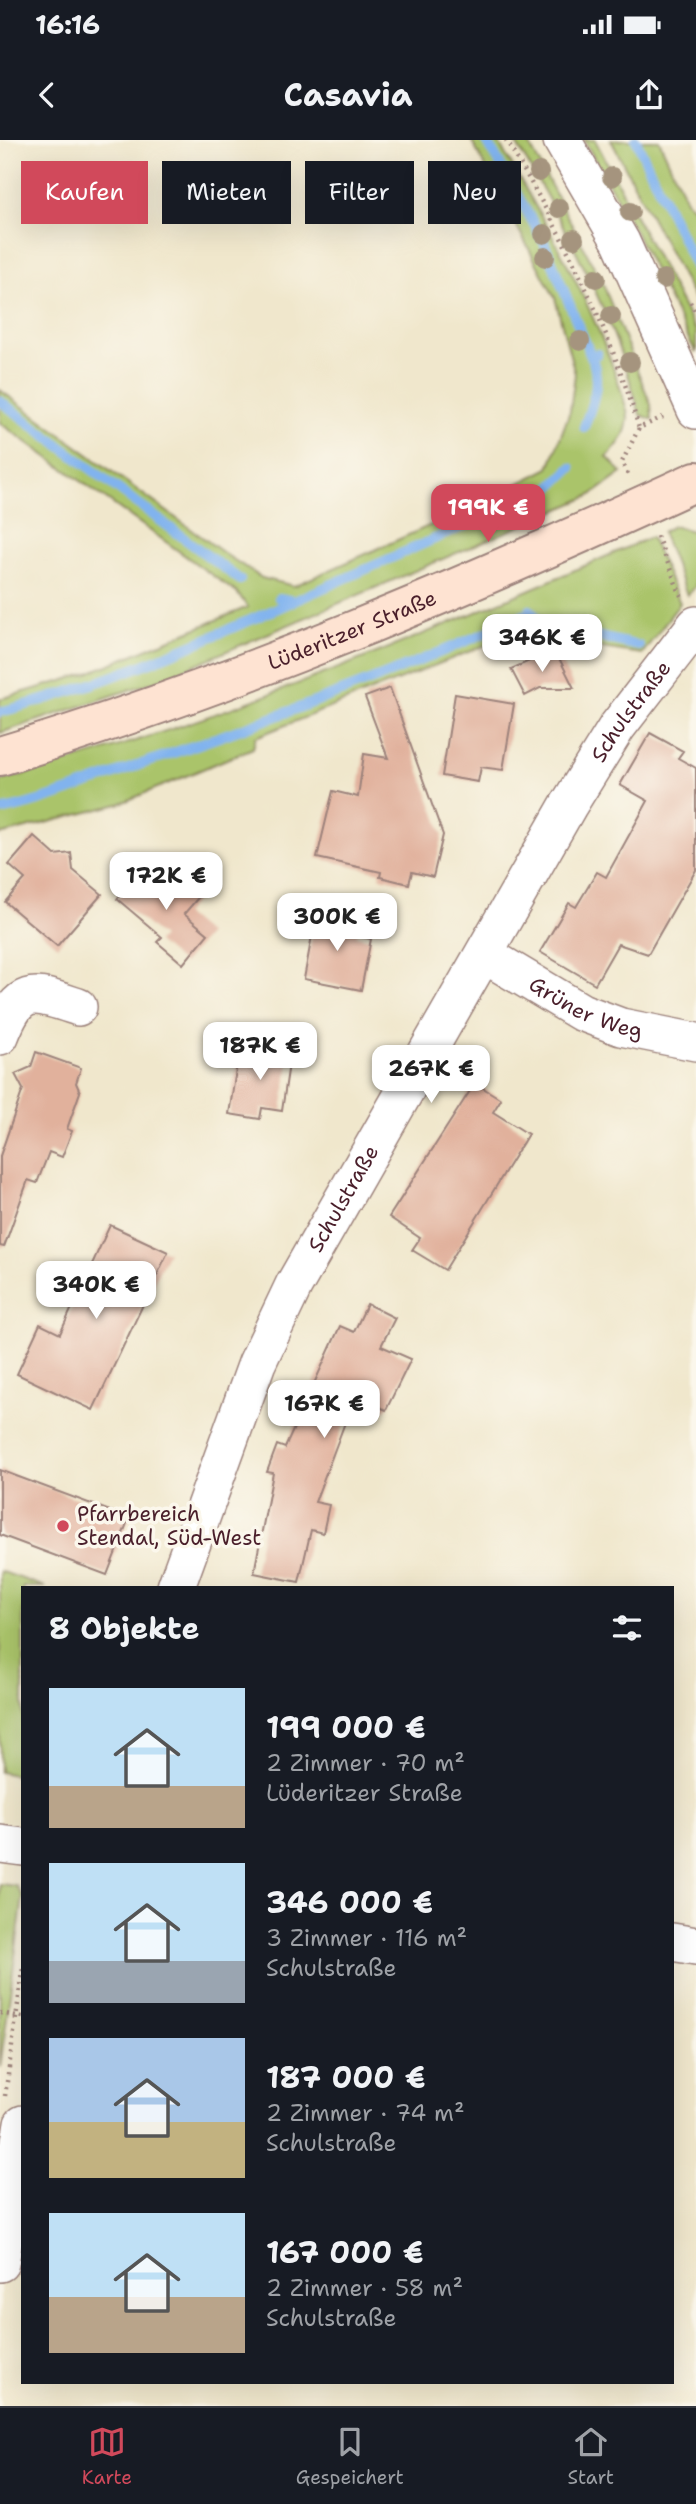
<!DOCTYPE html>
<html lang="de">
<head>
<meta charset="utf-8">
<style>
  body { margin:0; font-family:"Shantell Sans",sans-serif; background:#20242c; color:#f1f3f6; height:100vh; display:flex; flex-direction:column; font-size:26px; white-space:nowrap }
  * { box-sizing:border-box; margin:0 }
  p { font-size:23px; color:#9ea1a6 }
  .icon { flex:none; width:38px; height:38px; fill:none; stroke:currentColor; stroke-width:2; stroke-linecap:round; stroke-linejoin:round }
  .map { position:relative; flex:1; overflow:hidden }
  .side { position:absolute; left:21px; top:1446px; width:653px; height:798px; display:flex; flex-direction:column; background:#171b24; border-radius:0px; box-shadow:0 7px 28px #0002 }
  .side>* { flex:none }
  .banner { position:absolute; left:21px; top:21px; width:654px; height:63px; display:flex; gap:14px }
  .price { position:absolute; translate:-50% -60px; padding:0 16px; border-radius:14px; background:#fff; color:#222; font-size:23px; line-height:46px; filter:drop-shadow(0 2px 4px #0008) }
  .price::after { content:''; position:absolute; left:50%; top:42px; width:21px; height:16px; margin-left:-10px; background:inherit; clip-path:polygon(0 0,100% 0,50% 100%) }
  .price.selected { background:#d1495b; color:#fff }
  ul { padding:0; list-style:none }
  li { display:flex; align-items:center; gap:21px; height:175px; padding:0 28px }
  li span { display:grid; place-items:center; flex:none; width:196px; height:140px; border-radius:0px; color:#555 }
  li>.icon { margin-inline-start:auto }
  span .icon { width:84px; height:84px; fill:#fffc; stroke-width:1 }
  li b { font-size:30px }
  h2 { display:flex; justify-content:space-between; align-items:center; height:84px; padding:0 28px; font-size:30px }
  .chip { padding:0 24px; border-radius:0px; background:#171b24; box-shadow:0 7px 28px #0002; font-size:24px; line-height:63px }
  .chip.selected { background:#d1495b; color:#fff }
  .status { display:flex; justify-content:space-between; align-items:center; height:49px; padding:0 35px; background:#171b24; direction:ltr }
  .status svg { height:19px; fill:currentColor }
  header { display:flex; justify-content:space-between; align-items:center; height:91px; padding:0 28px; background:#171b24; font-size:32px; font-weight:700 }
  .tab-bar { display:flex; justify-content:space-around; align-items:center; height:98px; border-top:2px solid #363941; background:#171b24; font-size:19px; color:#9ea1a6 }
  .tab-bar a { display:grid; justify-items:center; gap:4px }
  .tab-bar .selected { color:#d1495b }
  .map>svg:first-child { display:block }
  .green { fill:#aac46a; stroke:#7a724a; stroke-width:2 }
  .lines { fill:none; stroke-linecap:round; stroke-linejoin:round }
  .stream { stroke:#81b3ee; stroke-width:10 }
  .building { fill:#e1b19c }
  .minor-casing { stroke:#9d837c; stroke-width:40 }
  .secondary-casing { stroke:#9d837c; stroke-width:42 }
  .path { stroke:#9d837c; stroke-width:4.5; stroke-dasharray:2 5; stroke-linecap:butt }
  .minor { stroke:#fff; stroke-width:37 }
  .secondary { stroke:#fee3d2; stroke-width:38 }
  .tree { fill:#a5947e }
  .poi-dot { fill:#d1495b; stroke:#fbf7ec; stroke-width:2.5 }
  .labels { text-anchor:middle; stroke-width:7; stroke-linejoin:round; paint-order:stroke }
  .street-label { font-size:21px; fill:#4a1f2b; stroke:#fbf7ec }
  .poi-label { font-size:21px; fill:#4a1f2b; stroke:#fbf7ec; text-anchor:start }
</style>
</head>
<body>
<div class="status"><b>16:16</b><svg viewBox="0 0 49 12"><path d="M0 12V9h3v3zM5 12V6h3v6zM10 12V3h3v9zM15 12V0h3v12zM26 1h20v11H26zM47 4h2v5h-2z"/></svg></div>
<header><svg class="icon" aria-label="back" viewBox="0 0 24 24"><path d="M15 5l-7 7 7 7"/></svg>Casavia<svg class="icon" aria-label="share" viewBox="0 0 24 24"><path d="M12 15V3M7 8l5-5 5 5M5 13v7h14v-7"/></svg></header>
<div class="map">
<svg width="696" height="2266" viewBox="0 0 696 2266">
  <rect width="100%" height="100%" fill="#fbf7ec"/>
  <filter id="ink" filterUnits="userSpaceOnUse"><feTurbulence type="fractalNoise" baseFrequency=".0143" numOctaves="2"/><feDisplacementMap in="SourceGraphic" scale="14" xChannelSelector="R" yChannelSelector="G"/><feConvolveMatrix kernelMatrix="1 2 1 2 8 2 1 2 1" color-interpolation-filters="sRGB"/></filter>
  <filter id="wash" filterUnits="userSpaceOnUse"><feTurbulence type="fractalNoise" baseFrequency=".00686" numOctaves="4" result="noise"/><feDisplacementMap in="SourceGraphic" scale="28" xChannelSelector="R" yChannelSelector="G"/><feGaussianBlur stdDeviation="1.57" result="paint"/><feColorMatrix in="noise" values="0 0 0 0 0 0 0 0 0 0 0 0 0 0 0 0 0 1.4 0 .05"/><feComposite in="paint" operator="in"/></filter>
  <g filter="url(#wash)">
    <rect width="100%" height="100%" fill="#f0e7cc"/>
    <!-- green -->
    <path class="green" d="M471,0H497C548,86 601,176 628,274C628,294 620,303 607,317L622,333L590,356L159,540L0,593V559L86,534L248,467L237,453L0,283V250L228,416L262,438L294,446L476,365L549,328L570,271L575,234L555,158Z
      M514,0H527L603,144L651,265L652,279L640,275C614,176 566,87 514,0Z
      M584,0H595L696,191V213L628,78Z
      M611,0H659L687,62L696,70V163Z
      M673,386L696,392V446L687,455L662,392Z
      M651,397L680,463L642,514L511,495L256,597L253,608L119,664L0,695V641C225,581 438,490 651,397Z
      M0,1431L45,1447H23V1637L0,1632Z
      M0,1744L16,1746L23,1757L0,1928Z"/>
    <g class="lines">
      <!-- stream -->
      <path class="stream" d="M486,0L543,100L591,216
        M636,0L696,128
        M0,261L240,440
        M584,287C593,262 602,242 591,216L597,214
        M492,378L491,374L549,349L571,328
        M279,458L294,461L491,374
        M530,470L542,484L639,506
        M0,572C102,546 198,503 294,461
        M0,671C53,660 104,637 156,619C282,575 409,529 531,472"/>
    </g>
    <g id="blocks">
      <!-- building -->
      <path class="building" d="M555,510L574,548H540L525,556L511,529Z
        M390,548L443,695L433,737L412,732L409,744L380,737L381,732L317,718L333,651L358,657L364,614L388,618L365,557Z
        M455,554L514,564L503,630L481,627L478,642L442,636Z
        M650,593L683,611L678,618L696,628V730L648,814L618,804L595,844L540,812L569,763L576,767L597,732L606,737L648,661L620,645Z
        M34,696L55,715L71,713L73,730L102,754L57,806L5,762L25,739L9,725Z
        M144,728L167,748L180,733L203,752L184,774L208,794L183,824L157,802L162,797L117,759Z
        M316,774L359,783L357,796L371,799L361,850L304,839Z
        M264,905L291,910L282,971L262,968L260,979L229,974L239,911L263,915Z
        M36,912L81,928L76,943L80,952L67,989L72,991L62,1017L49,1012L37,1043L28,1040L4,1107L0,1106V1016L23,949L15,934L31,927Z
        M475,943L501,959L493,972L528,994L445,1130L412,1110L420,1098L389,1077Z
        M110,1085L168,1112L93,1270L17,1234L40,1184L60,1194Z
        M367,1164L395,1178L381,1206L411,1219L386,1270L355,1256L315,1362L329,1365L323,1393L311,1390L299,1442L254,1433L273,1333L267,1332L277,1305L285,1308L340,1186L354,1192Z
        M0,1330L129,1378L107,1435L0,1395Z"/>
    </g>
  </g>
  <g filter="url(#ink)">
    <use href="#blocks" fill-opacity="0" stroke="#9d837c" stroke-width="2"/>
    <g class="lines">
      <!-- minor casing -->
      <g class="minor-casing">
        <g id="minor">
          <path d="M562,0L621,102L696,270"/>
          <path id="s1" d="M484,814L581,872L621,887L696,902"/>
          <path d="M0,896C20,845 33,852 78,867"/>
          <path id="s2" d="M176,1447L257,1223L294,1145L568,666L617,587L696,485"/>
          <path d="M0,1704L23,1707"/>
          <path d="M672,1802L696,1806"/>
          <path d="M0,2123L23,1984"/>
        </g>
      </g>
      <!-- secondary casing -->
      <g class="secondary-casing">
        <g id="secondary">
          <path id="s3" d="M0,616C240,544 468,446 696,341"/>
        </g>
      </g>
      <!-- path -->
      <path class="path" d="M506,0C561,91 609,186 639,288L663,277
        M690,162L696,174
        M628,334L622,322L639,288
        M657,396L681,456
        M0,1873L23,1877
        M5,1956L23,1828"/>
      <!-- minor -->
      <use href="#minor" class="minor"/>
      <!-- secondary -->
      <use href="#secondary" class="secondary"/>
    </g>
    <!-- trees -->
    <g class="tree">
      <circle cx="539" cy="32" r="10"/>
      <circle cx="612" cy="37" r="10"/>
      <circle cx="504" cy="43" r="10"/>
      <circle cx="559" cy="68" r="10"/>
      <circle cx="630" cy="72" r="10"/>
      <circle cx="544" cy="94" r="10"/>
      <circle cx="574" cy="99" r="10"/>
      <circle cx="545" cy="117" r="10"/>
      <circle cx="596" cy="138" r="10"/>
      <circle cx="664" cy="139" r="10"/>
      <circle cx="611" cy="176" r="10"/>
      <circle cx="580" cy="201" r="10"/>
      <circle cx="630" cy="222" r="10"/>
    </g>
  </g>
  <!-- markers -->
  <circle class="poi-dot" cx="63" cy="1386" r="7"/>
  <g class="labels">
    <!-- street labels -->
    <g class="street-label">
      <text dy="7" stroke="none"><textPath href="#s3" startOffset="374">Lüderitzer Straße</textPath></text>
      <text dy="7" stroke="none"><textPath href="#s2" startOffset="990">Schulstraße</textPath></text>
      <text dy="7" stroke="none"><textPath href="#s1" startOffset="116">Grüner Weg</textPath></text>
      <text dy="7" stroke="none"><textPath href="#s2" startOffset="424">Schulstraße</textPath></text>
    </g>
    <!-- poi labels -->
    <g class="poi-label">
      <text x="77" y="1381">Pfarrbereich<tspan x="77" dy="24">Stendal, Süd-West</tspan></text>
    </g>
  </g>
</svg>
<b class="price selected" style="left:488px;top:404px">199K €</b>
<b class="price" style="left:542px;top:534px">346K €</b>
<b class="price" style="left:166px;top:772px">172K €</b>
<b class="price" style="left:337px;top:813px">300K €</b>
<b class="price" style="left:260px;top:942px">187K €</b>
<b class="price" style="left:431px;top:965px">267K €</b>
<b class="price" style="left:96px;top:1181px">340K €</b>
<b class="price" style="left:324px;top:1300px">167K €</b>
<div class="banner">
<a class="chip selected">Kaufen</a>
<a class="chip">Mieten</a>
<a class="chip">Filter</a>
<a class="chip">Neu</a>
</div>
<section class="side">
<h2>8 Objekte<svg class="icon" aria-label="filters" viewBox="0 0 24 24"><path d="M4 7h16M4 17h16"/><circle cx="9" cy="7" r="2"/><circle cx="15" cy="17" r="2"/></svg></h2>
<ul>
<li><span style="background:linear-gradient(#bfe0f5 70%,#b9a48a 0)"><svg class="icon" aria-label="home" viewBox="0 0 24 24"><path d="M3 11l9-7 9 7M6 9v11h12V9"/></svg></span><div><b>199 000 €</b><p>2 Zimmer · 70 m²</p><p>Lüderitzer Straße</p></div></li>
<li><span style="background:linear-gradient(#bfe0f5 70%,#9aa5b1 0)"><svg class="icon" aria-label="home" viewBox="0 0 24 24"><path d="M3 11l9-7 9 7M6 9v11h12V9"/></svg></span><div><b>346 000 €</b><p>3 Zimmer · 116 m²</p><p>Schulstraße</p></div></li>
<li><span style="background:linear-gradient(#a9c7e8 60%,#c2b280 0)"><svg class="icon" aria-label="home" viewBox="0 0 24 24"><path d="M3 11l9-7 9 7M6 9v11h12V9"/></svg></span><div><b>187 000 €</b><p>2 Zimmer · 74 m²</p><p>Schulstraße</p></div></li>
<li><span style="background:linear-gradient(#bfe0f5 60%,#b9a48a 0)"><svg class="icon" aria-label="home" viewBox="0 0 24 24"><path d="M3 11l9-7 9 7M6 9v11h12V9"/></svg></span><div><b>167 000 €</b><p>2 Zimmer · 58 m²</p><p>Schulstraße</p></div></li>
</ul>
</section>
</div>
<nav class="tab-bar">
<a class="selected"><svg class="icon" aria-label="map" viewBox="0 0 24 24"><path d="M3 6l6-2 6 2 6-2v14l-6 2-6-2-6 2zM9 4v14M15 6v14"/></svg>Karte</a>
<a><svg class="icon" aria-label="saved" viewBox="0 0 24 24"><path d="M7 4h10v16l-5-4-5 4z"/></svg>Gespeichert</a>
<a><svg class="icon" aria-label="home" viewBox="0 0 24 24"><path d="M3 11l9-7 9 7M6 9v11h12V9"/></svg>Start</a>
</nav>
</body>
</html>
